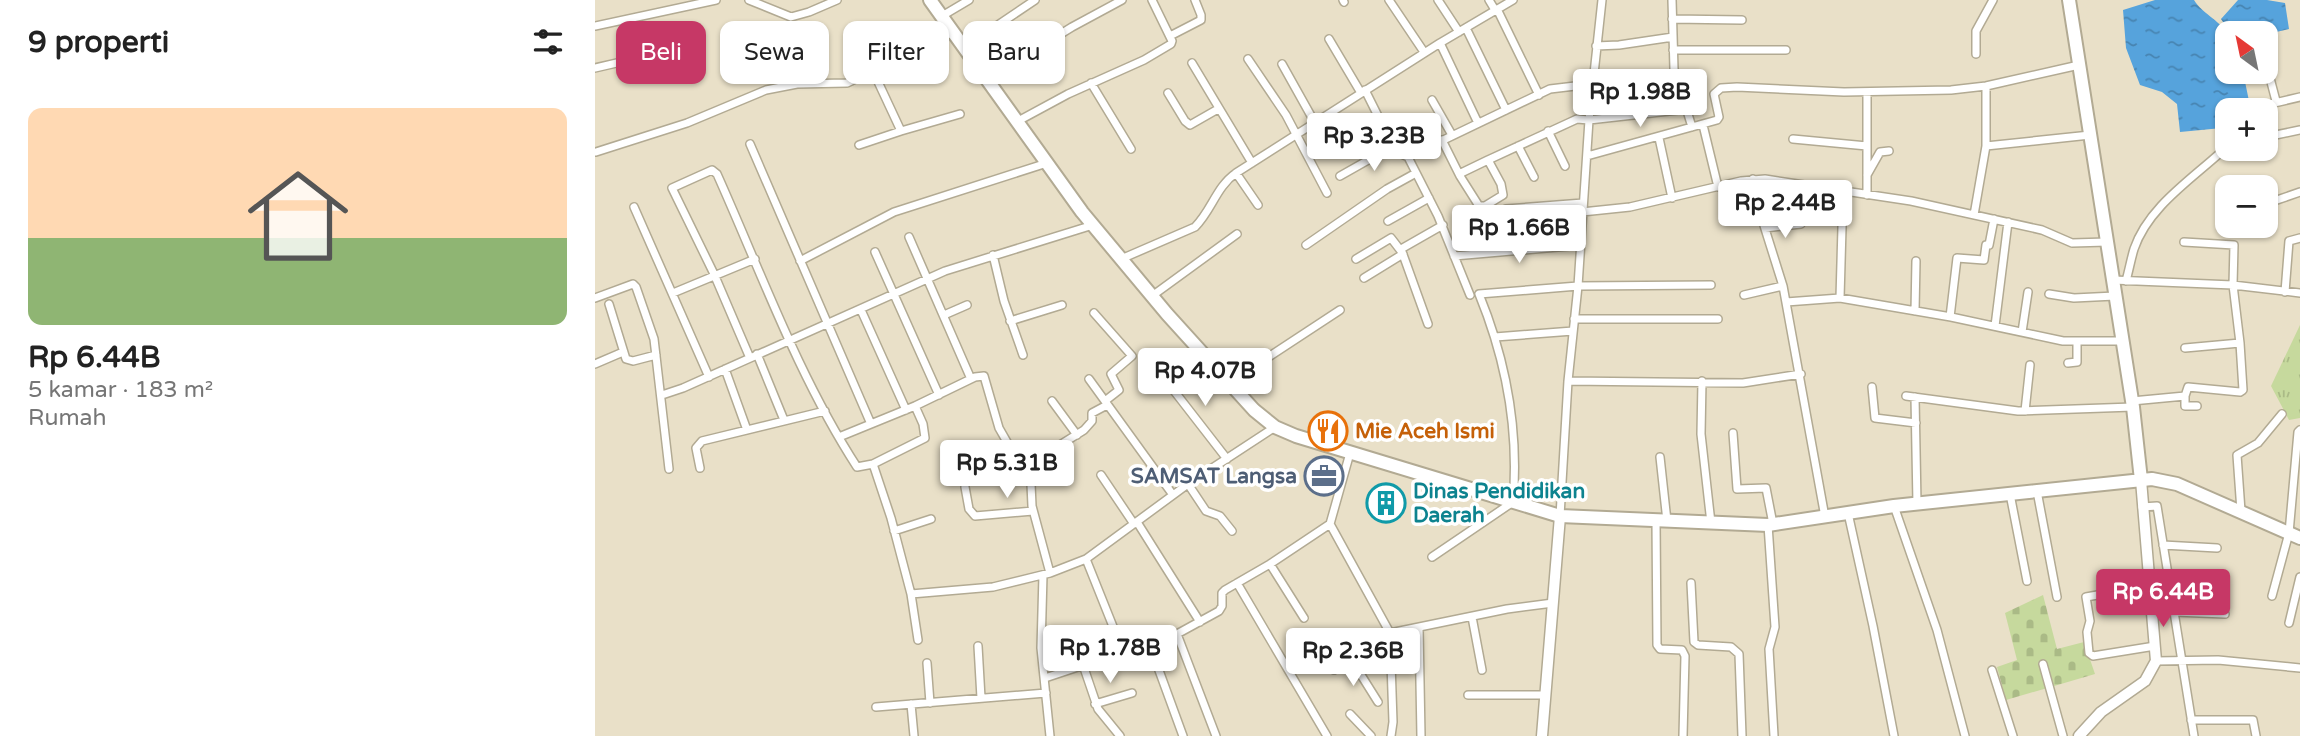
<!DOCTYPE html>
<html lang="id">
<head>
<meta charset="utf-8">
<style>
  body { margin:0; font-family:"Varela Round",sans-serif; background:#f2f2f2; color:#222; height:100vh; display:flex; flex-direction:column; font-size:26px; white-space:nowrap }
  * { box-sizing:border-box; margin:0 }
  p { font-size:23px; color:#767676 }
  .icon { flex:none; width:38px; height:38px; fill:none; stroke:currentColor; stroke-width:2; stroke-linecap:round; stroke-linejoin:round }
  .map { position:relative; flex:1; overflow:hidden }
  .panel { display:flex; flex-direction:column; background:#fff; width:595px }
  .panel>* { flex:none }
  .hud { position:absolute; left:21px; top:21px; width:665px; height:63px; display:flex; gap:14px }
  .needle { width:46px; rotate:327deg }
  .fabs { position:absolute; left:1620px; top:21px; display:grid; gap:14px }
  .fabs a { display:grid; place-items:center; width:63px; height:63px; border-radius:14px; background:#fff; box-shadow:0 2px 5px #0004; font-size:35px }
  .price { position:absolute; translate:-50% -60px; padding:0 16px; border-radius:7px; background:#fff; color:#222; font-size:23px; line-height:46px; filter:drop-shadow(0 2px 4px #0008) }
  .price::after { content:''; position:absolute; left:50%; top:42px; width:21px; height:16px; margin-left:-10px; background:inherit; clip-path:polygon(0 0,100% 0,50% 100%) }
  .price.active { background:#c63866; color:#fff }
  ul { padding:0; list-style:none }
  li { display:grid; align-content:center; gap:14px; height:371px; padding:0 28px }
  li span { display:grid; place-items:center; height:217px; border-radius:14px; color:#555 }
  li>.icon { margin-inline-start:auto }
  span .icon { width:126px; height:126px; fill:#fffc; stroke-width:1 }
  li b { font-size:30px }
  h2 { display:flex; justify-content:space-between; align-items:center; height:84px; padding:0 28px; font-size:30px }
  .chip { padding:0 24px; border-radius:14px; background:#fff; box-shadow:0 2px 5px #0004; font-size:24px; line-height:63px }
  .chip.active { background:#c63866; color:#fff }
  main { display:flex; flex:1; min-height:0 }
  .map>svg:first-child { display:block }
  .grass { fill:url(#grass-tufts) }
  .cemetery { fill:url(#cemetery-stones) }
  .water { fill:url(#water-ripples) }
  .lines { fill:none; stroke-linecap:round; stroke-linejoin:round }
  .street-casing { stroke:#b2aa93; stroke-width:10 }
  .secondary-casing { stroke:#b2aa93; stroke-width:13 }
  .highway-casing { stroke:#b2aa93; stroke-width:16 }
  .street { stroke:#fff; stroke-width:7 }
  .secondary { stroke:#fff; stroke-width:10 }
  .highway { stroke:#fff; stroke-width:12 }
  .labels { text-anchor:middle; stroke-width:7; stroke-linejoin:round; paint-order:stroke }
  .food-label { font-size:21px; font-weight:bold; fill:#c56008; stroke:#fff; text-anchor:start }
  .service-label { font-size:21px; font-weight:bold; fill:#4e5e75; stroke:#fff; text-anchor:end }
  .culture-label { font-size:21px; font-weight:bold; fill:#0d838f; stroke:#fff; text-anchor:start }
</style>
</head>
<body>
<main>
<section class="panel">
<h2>9 properti<svg class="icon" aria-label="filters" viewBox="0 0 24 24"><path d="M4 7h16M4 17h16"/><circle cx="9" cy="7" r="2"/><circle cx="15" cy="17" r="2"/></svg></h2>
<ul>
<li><span style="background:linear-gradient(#ffd9b3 60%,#8fb573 0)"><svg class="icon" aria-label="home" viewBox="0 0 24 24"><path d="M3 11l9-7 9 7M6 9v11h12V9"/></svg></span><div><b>Rp 6.44B</b><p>5 kamar · 183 m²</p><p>Rumah</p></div></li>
</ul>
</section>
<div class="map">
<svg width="1705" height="736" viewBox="0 0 1705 736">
  <defs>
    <pattern id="grass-tufts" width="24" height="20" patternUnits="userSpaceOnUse" patternTransform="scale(1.75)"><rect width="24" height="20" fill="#c6d99d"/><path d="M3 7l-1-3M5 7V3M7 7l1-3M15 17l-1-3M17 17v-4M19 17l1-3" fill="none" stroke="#aaba86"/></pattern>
    <pattern id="cemetery-stones" width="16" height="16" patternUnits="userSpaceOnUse" patternTransform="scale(1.75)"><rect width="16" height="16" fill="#c6d99d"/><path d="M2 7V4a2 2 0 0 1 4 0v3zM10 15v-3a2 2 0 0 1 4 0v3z" fill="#aaba86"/></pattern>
    <pattern id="water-ripples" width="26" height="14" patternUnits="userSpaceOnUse" patternTransform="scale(1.75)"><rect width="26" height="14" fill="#56a3dc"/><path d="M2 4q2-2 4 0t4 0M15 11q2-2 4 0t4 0" fill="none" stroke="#4784b1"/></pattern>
  </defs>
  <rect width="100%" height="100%" fill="#e9e0c8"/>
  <!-- grass -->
  <path class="grass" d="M1705,325V418L1694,420L1676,386Z"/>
  <!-- cemetery -->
  <path class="cemetery" d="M1448,595L1462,649L1489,642L1500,674L1411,700L1402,667L1422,660L1410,613Z"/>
  <!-- water -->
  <path class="water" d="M1560,0H1599C1608,15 1629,22 1633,37C1635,47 1633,62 1633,72H1648L1654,101L1624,103L1627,128L1585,132L1582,104L1567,92L1545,85L1531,48L1528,10Z
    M1643,0H1672L1690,3L1694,29L1677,33L1674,26L1634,31L1626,19Z"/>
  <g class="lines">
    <!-- street casing -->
    <g class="street-casing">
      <path id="street" d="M154,0L196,17L214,12L242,0
        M748,0L749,2
        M794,0L829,52
        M843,0L864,32
        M894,0L900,10
        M1077,0L1079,69L1097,127
        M902,9L944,95
        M347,16L374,0
        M1077,19L1147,20
        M0,26L121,0
        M871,28L911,110
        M1663,32V33
        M575,36L606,20V15L600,0
        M734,39L766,93
        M845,43L883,123
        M1001,46L1024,45L1078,37
        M369,48L440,0
        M1078,50H1191
        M1381,54V31L1398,0
        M653,59L691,115L732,193
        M597,63L657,163
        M1671,63L1681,101
        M687,64L720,123
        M0,68L26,62
        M278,71L306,131L365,114
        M393,79L477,27L527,0
        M496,83L536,149
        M770,90L798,146L804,153L813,157L843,216L875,295
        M573,93L590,121L595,125L623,109
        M837,100L857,135
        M1662,107L1705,97
        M423,121L473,94L549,60L576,44L577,41L557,0
        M1108,125L1123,187
        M953,131L970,166
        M1671,137L1705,130
        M1064,138L1077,198
        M1198,139L1272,146
        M847,140L865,176L884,206H890L908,195L906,184L893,160L864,174
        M155,144L276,424
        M264,145L306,131
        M923,146L939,177
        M1391,146L1495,135
        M1,152L92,123L171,90L202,84L252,83L358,32
        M992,156L1122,120L1124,117L1119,94L1126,88L1142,87L1249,92L1356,90L1391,86L1484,65
        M813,157L955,89L997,84
        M893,160L982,119L994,120L1092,109
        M641,173L663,205
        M1272,175L1285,152L1294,151
        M745,176L798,146
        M1158,179L1166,216L1188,286L1230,517
        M1272,195V92
        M1682,200L1705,192
        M39,207L114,377
        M987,212L1035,207L1146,181L1170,179L1316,201L1447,230L1477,243L1512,242
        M1379,215L1391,146V86
        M793,221L834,198
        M1170,228L1206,224
        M314,237L376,379
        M1589,242L1639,245L1638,285L1645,343L1648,390L1645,392L1593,387L1590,396
        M711,245L792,189L821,173
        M915,251L911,209L988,203
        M280,252L344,395
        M398,255L409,301L428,355
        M859,256L986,245
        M526,259L600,227C617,210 621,187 641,173L845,43L918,0
        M761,259L796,238L806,251
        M205,261L299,212L452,163
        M769,278L808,254
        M1518,280L1638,285L1705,293
        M1531,281C1534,270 1536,259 1539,249C1553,208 1594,181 1625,153L1634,149
        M1690,292L1694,241L1705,238
        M78,293L160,259
        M1454,294L1479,298L1520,296
        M1149,295L1188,286
        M557,296L642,234
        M0,298L38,284L41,287L59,339L74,469
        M1245,298L1248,192
        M1191,302L1245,298L1356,317L1468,341H1527
        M14,304L31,359L38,361L61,355
        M266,310L311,410
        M1320,311L1321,261
        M499,313L537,356L516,374L524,390L510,401
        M349,315L372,305
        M1355,317L1362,258L1389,260L1391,245H1394L1399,219
        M979,319H1123
        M415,321L467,305
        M833,324L806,249L848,225
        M1400,326L1413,222
        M1427,332L1433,292
        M900,337L978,331
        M1590,348L1645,343
        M162,354L189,420
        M155,358L119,274L77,188L117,170L122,174C166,272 203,376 262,467L278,464L296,518L316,594L323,640
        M1473,363L1482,362V341
        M0,364L28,352
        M130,369L152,430
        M566,374L632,459
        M494,379L578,495
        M973,381L1148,383L1206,374
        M1107,381L1106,434L1116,523
        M634,383L745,310
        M1277,387L1280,418L1321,423
        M67,395L88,388L350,271L498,225
        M1311,396L1423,411L1538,407
        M1320,397L1322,504
        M457,401L482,435
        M1537,401L1590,396V406H1602
        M1430,411L1435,365
        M1138,433L1142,489L1171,488L1178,524
        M244,437L320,406L380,377L389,376L404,428L436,484L437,506L455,573
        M1065,457L1072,521
        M278,464L330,438L328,424L320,406
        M105,468L101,448L107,441L230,411
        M428,468L489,430L497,421V413L512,405
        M506,475L539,524
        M593,484L611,511L625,516L637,531
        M370,487L374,509L380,516L438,511
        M1442,491L1462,597
        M1415,494L1432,581
        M1299,506L1342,630L1370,736
        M1547,507L1562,506L1599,736
        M1646,511L1642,455L1663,443L1687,414
        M1253,513L1278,626L1299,736
        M965,516L973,381L983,286L994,120L1007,0
        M1061,521L1062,645L1065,649L1087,650L1090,656L1088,736
        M542,522L605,622
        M735,524L795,633L798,722L796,736
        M1173,525L1180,627L1174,649L1179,736
        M299,531L336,519
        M1568,545L1622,548
        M837,557L918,502C924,431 911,360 884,294L983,286L1116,285
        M491,559L519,629
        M675,564L709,618
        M1573,574L1626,580
        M448,575L446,648L455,736
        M642,583L732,736
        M1096,583L1099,642L1103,645L1136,647L1144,654L1147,736
        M1554,586L1491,597L1495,621L1492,632L1494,653L1498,656L1560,646
        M316,594L398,587L455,573L491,559L593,484L680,427
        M1677,596L1694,533L1703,432L1705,430
        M1579,612L1630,614
        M877,617L887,670
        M1694,623L1705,577
        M824,628L826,736
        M582,634L621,736
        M554,643L588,736
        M383,646L386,698
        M756,659L783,702
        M1561,661L1623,660L1705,668
        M332,663L335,703
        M1448,664L1468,736
        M488,665L503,709L525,736
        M739,670L795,633L912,609L958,603
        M1397,670L1418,736
        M450,678L582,634L624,611L627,606V593L630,590L675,564L735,524L755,453
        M873,695H951
        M316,704L319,736
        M500,704L537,693
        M281,707L451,693
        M755,714L776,736
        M1596,720H1658L1661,736"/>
    </g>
    <!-- secondary casing -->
    <g class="secondary-casing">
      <path id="secondary" d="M947,736L965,516
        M1484,736L1506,712L1550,681L1561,661L1546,480"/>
    </g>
    <!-- highway casing -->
    <g class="highway-casing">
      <path id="highway" d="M335,0L487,212L572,314L659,410L680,427L701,436L965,516L1173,525L1299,506L1557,479L1582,484L1705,538
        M1474,0L1538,407L1546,480"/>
    </g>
    <!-- street -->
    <use href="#street" class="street"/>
    <!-- secondary -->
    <use href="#secondary" class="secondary"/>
    <!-- highway -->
    <use href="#highway" class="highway"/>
  </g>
  <!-- icons -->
  <defs>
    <g id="restaurant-ring" transform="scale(2.0125)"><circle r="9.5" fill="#fff" stroke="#e8710a" stroke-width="1.5"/><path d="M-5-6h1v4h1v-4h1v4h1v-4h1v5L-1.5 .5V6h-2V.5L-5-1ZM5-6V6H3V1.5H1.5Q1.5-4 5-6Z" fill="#e8710a"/></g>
    <g id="office-ring" transform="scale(2.0125)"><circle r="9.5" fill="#fff" stroke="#5c6f8a" stroke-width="1.5"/><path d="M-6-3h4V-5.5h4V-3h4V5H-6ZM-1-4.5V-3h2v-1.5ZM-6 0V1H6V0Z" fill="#5c6f8a"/></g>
    <g id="building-ring" transform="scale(2.0125)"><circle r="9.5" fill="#fff" stroke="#0f9aa8" stroke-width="1.5"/><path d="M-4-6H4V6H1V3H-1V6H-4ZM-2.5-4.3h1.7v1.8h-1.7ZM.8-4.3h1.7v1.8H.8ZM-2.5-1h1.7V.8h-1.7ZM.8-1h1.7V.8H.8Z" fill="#0f9aa8"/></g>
  </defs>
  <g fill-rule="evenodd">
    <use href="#restaurant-ring" x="733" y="431"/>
    <use href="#office-ring" x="729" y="476"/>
    <use href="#building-ring" x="791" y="503"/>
  </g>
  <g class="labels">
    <!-- food labels -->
    <g class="food-label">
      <text x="760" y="438">Mie Aceh Ismi</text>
    </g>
    <!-- service labels -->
    <g class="service-label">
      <text x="702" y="483">SAMSAT Langsa</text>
    </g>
    <!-- culture labels -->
    <g class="culture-label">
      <text x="818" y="498">Dinas Pendidikan<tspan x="818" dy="24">Daerah</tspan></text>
    </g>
  </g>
</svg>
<div class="fabs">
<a><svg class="needle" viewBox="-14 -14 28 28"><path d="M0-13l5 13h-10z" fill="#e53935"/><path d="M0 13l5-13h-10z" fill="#767676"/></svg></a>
<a>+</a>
<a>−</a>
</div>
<b class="price" style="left:1045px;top:129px">Rp 1.98B</b>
<b class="price" style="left:779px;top:173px">Rp 3.23B</b>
<b class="price" style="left:1190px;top:240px">Rp 2.44B</b>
<b class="price" style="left:924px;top:265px">Rp 1.66B</b>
<b class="price" style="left:610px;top:408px">Rp 4.07B</b>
<b class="price" style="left:412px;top:500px">Rp 5.31B</b>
<b class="price active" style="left:1568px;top:629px">Rp 6.44B</b>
<b class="price" style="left:515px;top:685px">Rp 1.78B</b>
<b class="price" style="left:758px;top:688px">Rp 2.36B</b>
<div class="hud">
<a class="chip active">Beli</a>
<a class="chip">Sewa</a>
<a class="chip">Filter</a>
<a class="chip">Baru</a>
</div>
</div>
</main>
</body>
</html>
